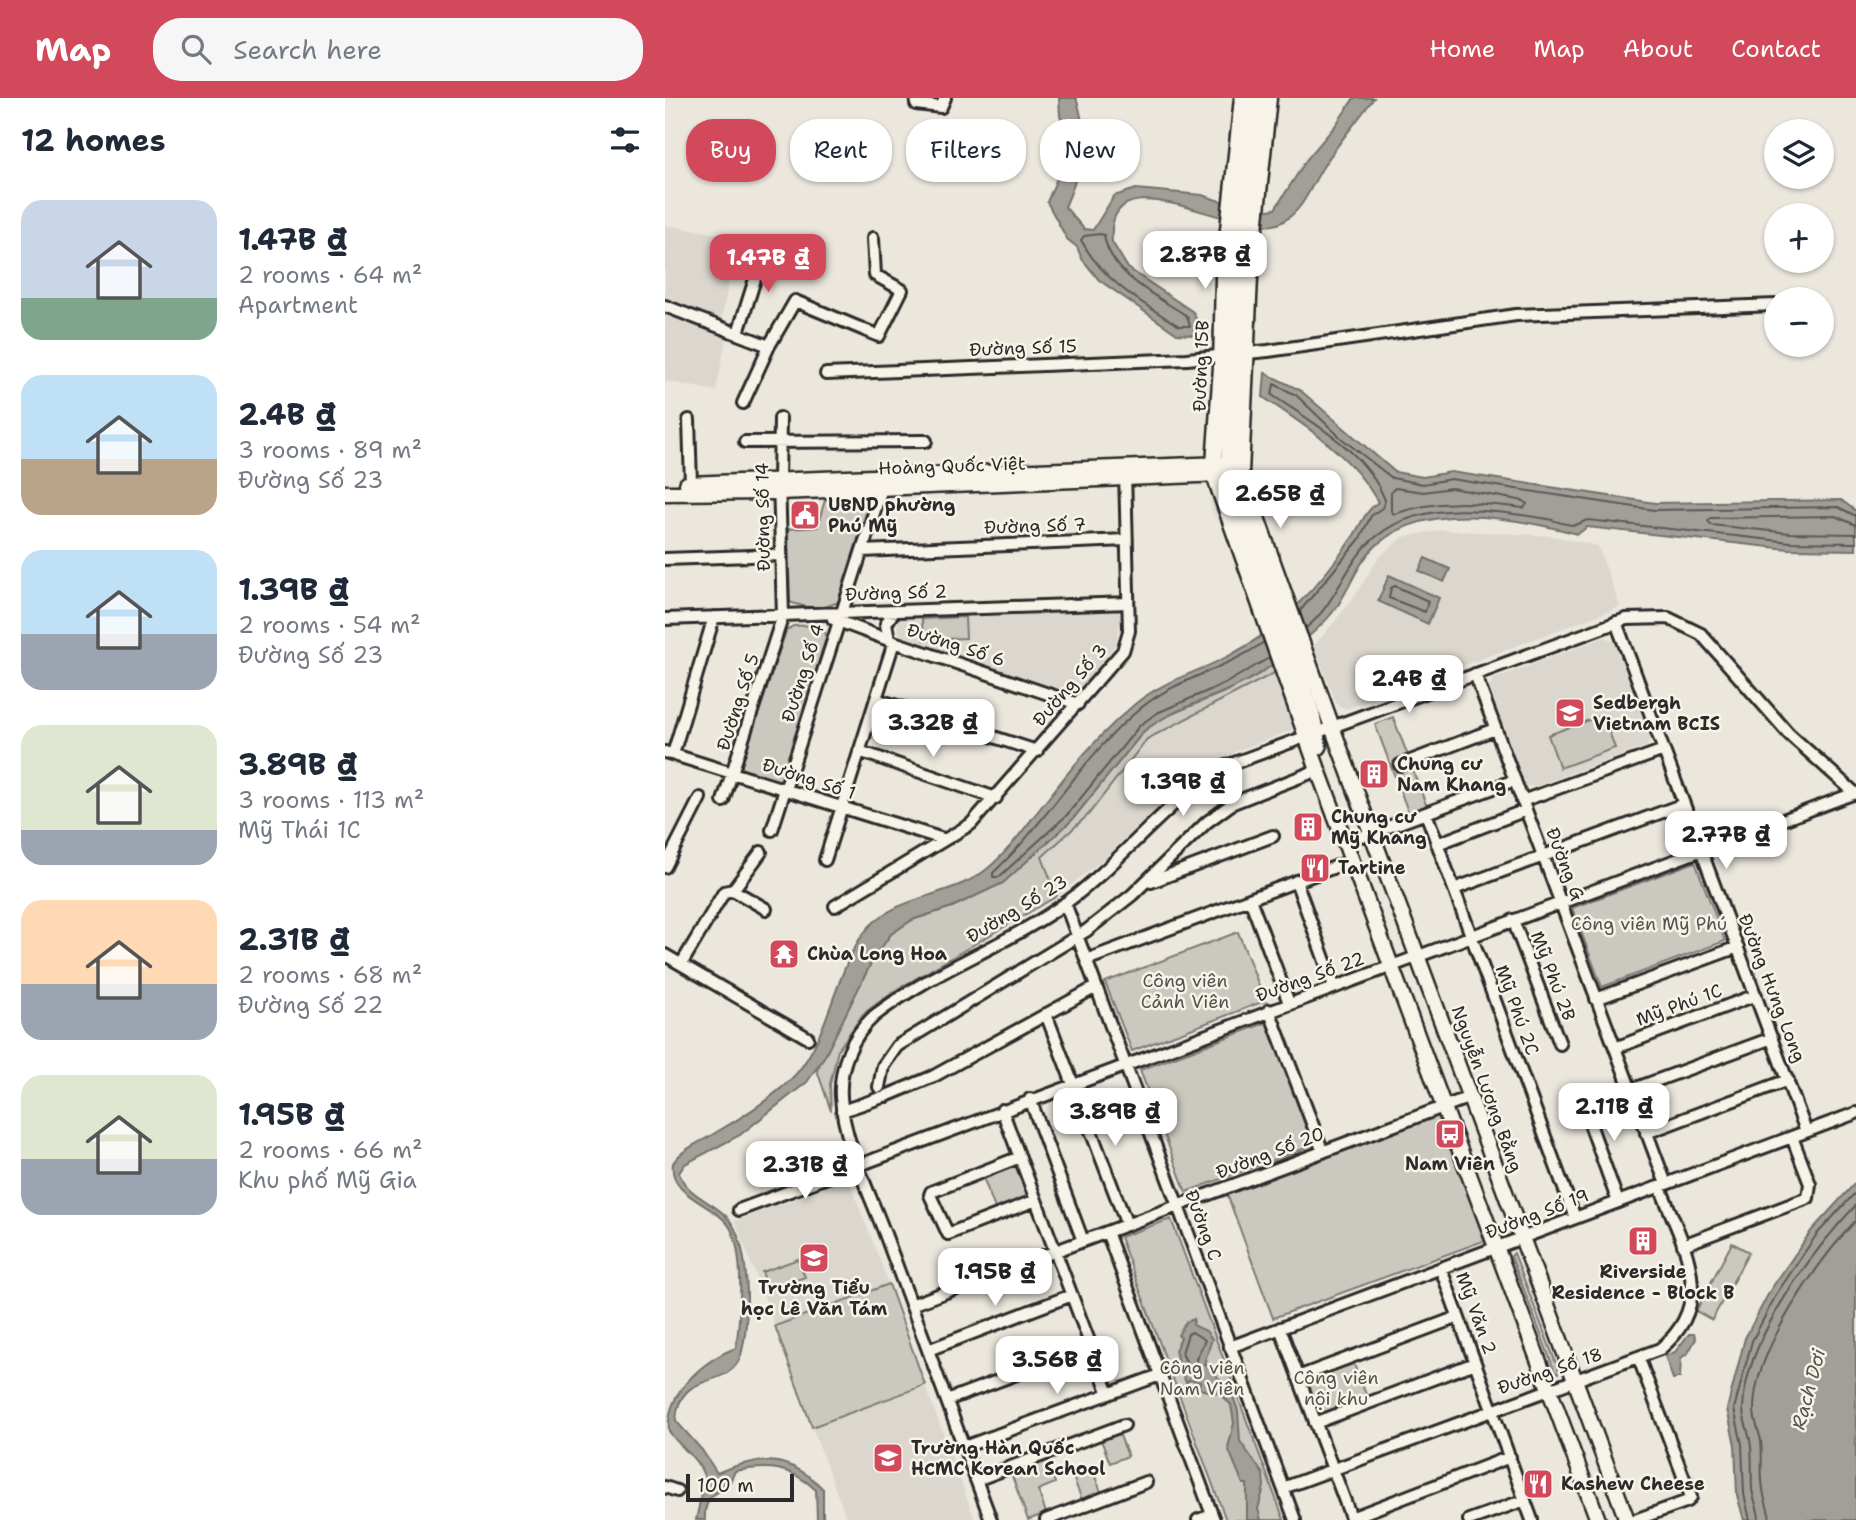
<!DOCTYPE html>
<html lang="en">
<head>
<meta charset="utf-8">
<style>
  body { margin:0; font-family:"Shantell Sans",sans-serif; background:#f6f6f7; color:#1f2937; height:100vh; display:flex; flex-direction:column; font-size:26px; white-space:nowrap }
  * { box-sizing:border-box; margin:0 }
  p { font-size:23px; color:#747a83 }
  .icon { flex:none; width:38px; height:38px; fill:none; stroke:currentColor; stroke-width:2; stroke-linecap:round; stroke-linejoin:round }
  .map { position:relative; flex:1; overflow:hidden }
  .sheet { display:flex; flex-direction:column; background:#fff; width:665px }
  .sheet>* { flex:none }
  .banner { position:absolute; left:21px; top:21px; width:665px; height:63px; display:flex; gap:14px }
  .controls { position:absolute; left:1099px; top:21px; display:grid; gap:14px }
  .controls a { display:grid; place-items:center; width:70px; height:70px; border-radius:50%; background:#fff; box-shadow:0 2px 5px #0004; font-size:35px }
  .scale { position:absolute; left:21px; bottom:18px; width:108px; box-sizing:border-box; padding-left:7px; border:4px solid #2b2b2b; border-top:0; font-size:19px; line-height:24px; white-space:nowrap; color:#2b2b2b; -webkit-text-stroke:5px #f7f3e8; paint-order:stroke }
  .price { position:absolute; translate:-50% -60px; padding:0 16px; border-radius:14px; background:#fff; color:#222; font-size:23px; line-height:46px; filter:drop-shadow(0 2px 4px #0008) }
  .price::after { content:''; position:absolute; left:50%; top:42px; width:21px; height:16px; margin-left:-10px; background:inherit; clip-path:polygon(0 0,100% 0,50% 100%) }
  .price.selected { background:#d1495b; color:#fff }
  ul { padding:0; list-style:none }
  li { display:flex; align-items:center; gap:21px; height:175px; padding:0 21px }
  li span { display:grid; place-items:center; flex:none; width:196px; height:140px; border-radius:21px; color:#555 }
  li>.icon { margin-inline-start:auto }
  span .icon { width:84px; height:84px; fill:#fffc; stroke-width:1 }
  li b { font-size:30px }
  h2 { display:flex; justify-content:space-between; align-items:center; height:84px; padding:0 21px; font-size:30px }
  .pill { padding:0 24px; border-radius:28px; background:#fff; box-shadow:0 2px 5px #0004; font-size:24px; line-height:63px }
  .pill.selected { background:#d1495b; color:#fff }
  header { display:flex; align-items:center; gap:42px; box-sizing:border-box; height:98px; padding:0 35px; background:#d1495b; color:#fff }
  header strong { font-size:33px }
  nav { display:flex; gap:38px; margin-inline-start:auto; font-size:24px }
  .search { width:490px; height:63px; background:#f6f6f7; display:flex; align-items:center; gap:18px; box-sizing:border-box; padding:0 24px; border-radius:28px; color:#747a83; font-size:26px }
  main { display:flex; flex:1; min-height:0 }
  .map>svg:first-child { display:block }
  .built { fill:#dbd7ce }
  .green { fill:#cbc8bf; stroke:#7b7a75; stroke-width:2 }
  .water { fill:#a29f98; stroke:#72716c; stroke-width:2 }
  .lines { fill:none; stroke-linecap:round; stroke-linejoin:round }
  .shore { stroke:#5b5957; stroke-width:2 }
  .minor-casing { stroke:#2b2b2b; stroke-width:16 }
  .major-casing { stroke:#2b2b2b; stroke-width:19 }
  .minor { stroke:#f7f3e8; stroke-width:10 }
  .major { stroke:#f7f3e8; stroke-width:14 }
  .labels { text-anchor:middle; stroke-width:5; stroke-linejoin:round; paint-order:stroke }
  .street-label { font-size:18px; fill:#2b2b2b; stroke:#f7f3e8 }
  .poi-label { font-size:18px; font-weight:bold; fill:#2b2b2b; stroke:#f7f3e8; text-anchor:start }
  .park-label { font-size:18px; fill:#535250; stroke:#f7f3e8 }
  .water-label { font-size:19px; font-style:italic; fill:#555451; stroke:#f7f3e8 }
</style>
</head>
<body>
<header>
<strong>Map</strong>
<div class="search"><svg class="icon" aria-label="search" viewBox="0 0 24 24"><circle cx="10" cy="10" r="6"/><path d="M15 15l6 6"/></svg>Search here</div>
<nav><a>Home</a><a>Map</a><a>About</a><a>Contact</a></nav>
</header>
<main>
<section class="sheet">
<h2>12 homes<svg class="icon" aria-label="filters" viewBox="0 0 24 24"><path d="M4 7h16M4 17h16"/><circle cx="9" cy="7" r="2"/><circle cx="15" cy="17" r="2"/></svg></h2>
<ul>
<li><span style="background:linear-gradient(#c9d6e8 70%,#7fa58c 0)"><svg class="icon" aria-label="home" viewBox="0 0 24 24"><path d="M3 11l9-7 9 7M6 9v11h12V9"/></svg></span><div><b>1.47B ₫</b><p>2 rooms · 64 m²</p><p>Apartment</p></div></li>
<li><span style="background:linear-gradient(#bfe0f5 60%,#b9a48a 0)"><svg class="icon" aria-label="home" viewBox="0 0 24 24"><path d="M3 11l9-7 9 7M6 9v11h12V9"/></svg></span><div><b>2.4B ₫</b><p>3 rooms · 89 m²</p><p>Đường Số 23</p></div></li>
<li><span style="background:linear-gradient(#bfe0f5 60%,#9aa5b1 0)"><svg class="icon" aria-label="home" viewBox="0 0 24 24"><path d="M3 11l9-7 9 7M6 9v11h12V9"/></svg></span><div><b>1.39B ₫</b><p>2 rooms · 54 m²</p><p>Đường Số 23</p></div></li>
<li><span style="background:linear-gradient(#dfe7d0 75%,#9aa5b1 0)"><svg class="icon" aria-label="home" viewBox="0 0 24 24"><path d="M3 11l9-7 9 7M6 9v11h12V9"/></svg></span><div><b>3.89B ₫</b><p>3 rooms · 113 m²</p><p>Mỹ Thái 1C</p></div></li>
<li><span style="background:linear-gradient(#ffd9b3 60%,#9aa5b1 0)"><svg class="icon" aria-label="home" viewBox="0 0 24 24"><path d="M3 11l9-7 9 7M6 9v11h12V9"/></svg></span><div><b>2.31B ₫</b><p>2 rooms · 68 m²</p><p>Đường Số 22</p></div></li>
<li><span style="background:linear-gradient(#dfe7d0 60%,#9aa5b1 0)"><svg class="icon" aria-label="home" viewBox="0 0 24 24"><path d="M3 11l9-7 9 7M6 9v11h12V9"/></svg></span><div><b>1.95B ₫</b><p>2 rooms · 66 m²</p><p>Khu phố Mỹ Gia</p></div></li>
</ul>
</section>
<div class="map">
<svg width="1191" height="1422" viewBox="0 0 1191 1422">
  <rect width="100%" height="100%" fill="#ebe7dd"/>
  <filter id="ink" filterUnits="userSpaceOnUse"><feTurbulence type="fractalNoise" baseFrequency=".0143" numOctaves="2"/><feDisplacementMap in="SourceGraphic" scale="14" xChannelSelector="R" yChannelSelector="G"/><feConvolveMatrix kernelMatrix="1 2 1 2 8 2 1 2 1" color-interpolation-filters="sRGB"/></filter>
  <g filter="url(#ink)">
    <!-- built -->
    <path class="built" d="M0,127L72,139L56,225L0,204Z
      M0,213L62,236L51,293L0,283Z
      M777,432L887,438L933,448L955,509L682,611L672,607L649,548L688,501L714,459L738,439Z
      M449,510L456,517L451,546L415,591L406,596L238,540L232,530L233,523L240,518Z
      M940,539L949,544L985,641L982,648L869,689L861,687L824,589L828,581Z
      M613,573L633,630L572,653L535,673L508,694L443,757L392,798L377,759L423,717L482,640Z
      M178,1083L185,1085L224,1186L110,1228L70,1123Z
      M260,1287L310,1422H182L147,1329Z"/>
    <!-- green -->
    <path class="green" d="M198,401L203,409L173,504C158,512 140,510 125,504L123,431L152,429L160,402Z
      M300,519L301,540L258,542L257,521Z
      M151,527L160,534L161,540L118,680L110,684L81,675L76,667L121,533L128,528Z
      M610,564L613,573L482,641L423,717L377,759L392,798L226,895L198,916L173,952L165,986L166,1013L152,972L208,861L226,836L247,822L287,809L338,785L407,722L479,633L495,621L564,592Z
      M938,617L950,650L895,670L883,637Z
      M728,619L743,658L731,662L729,669L736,673L746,668L762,709L744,716L710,626Z
      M1030,764L1060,843L937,889L907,810Z
      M573,834L600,903L467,953L440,884Z
      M603,924L649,1047L521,1094L475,972Z
      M774,1017L821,1142L608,1220L562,1096Z
      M349,1067L353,1069L364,1096L362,1101L331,1113L318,1079Z
      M506,1121L619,1422H561L455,1139Z
      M1067,1145L1084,1154L1047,1222L1031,1213Z
      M849,1155L894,1273L893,1275L890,1274L846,1158Z
      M133,1161L140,1179L104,1192L97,1174Z
      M224,1186L260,1287L147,1329L110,1228Z
      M688,1264L702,1299L658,1315L652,1313L641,1286L645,1281Z
      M454,1335L463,1358L445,1365L436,1342Z
      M382,1362L390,1385L373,1392L381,1415L363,1422L346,1375Z
      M427,1371L436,1394L417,1402L408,1379Z"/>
    <!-- water -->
    <path class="water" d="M394,0H411C425,39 416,72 400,109L419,131L428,132L449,98L471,91L537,97L588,114L610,111L642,61L670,28L689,0H709C692,23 673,45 658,69C645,89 639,112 617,124C579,147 439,50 447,144L463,170L528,214L539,238L512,236L434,182L417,161L412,149L402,141L382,104L406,47L395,18Z
      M600,275L635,292L730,374L758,379L786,374L990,405L1176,402L1191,413V452L1124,451L922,429L913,436C851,420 752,399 704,455C690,471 684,492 671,510C655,532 629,550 607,567C569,597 518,603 479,633L407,722L338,785L287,809L247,822L226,836L208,861L161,956L142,984L75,1037L20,1066L14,1075C22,1097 44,1102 60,1117C87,1142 85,1224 76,1257C65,1294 13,1269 11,1323L37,1352L52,1375C93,1357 126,1357 158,1391V1422H152L151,1392C126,1368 103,1367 70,1373L62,1390C46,1395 39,1404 40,1422H31L40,1380C32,1357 15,1351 4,1333C0,1294 42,1260 71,1250C75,1220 80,1159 66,1131C53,1106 3,1100 8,1065C18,1050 35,1045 50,1035C75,1021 112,997 131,976C165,938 172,863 204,829C235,796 288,799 322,771C347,750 364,724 384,699C409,666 439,632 470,606C500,581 536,574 569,555C591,543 614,525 632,507C652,487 673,461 689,437C697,424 700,414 713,404C686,356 642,329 598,299Z
      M760,460L785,471L779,484L754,473Z
      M724,477L774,500L763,526L713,503Z
      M1191,1084V1422H1079L1072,1397L1070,1347L1062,1311L1080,1240L1106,1191L1147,1132Z
      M529,1221L528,1227L541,1233L547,1241L539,1266L545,1269L569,1301L573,1313L575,1343L598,1376L599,1389L593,1411L596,1422H582V1386H578L563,1350L569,1325L566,1307L556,1296L534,1291L535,1284L524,1282L522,1286L516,1275L518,1268L513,1265L510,1252L516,1240L513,1237L521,1224Z
      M1024,1236H1029L1031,1241L1023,1255L1016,1260L1015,1279L1008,1281L1000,1258L1010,1254Z"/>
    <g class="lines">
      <!-- shore -->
      <path class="shore" d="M435,136L439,137C445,177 492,198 522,218L525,228H514C475,204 438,183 416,142L419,138Z
        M730,390L759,394L786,390L859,403L862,406L859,410C815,405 772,400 729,416L726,413V394Z
        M1191,427L1170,418L1046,420L1043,423L1046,427L1125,435L1191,436
        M730,488L763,503L760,514L724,500L726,490Z
        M635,513L694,442L706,418L718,409L720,402C700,352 649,326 607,297L609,286L631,297L676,340L727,380L758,386L786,381L989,412L1173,409L1191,418
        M641,530C674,503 680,463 712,438C757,401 830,412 883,421C891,423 900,427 909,427C914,427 918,423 923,422L1125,444L1191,445
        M599,544C560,572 512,580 476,610C418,657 382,725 328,775V779H334L402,717L475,627L492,615L561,585L604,560
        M527,1234L540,1242L531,1261L534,1273L531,1276L526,1274L517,1255L523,1236Z
        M1085,1422L1079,1396L1077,1346L1069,1311L1087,1243L1112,1195L1152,1136L1191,1094
        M1094,1422C1094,1411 1088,1401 1087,1391C1086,1375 1088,1358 1085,1342C1083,1332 1078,1321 1078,1311C1079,1243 1147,1154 1191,1107
        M1105,1422C1104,1411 1099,1402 1098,1391C1095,1375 1098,1359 1096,1343C1094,1333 1089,1322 1089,1312C1088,1253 1153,1164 1191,1122"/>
      <!-- minor casing -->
      <g class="minor-casing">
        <path id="minor" d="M251,6L276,9L280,0
          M0,208L104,248
          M73,235L101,146
          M161,276L522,261L603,253L851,217L1111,207
          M78,305L104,248L130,203L214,238L237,192L210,177L208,140
          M24,322L26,386
          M80,344L261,343
          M197,453L461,442
          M0,461L115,457
          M0,521L463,505
          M168,521L229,544L413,606
          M951,524L1141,1033
          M224,542L221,526L229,513
          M810,576L1001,1086
          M211,601L372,653
          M194,653L331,700
          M0,654L278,741
          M8,656L49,519
          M735,667L830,631
          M58,703L118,517L114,383L115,320
          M857,703L999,652
          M761,715L910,1120
          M107,732L217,390
          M699,738L850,682
          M772,746L861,712
          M160,762L229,544
          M0,769L35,700
          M631,783L669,888
          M486,784L608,738
          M789,791L1019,706
          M68,792L96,754
          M585,801L624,905
          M400,805L630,1422
          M170,808L306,726L458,553L464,533L460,373
          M848,822L895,946
          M0,857L143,940
          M421,862L686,763
          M17,865L59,794L68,792L101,811
          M931,901L1073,849
          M604,912L658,1054
          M381,916L462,1127
          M950,950L1091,897
          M214,989L218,968L232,948L421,833L467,797L542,724L568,705L653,672
          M966,992L1107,940
          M221,998L269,978L431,889
          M915,998L953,1104
          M365,1001L418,1143
          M337,1012L444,1296
          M177,1013L215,1000
          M981,1035L1123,982
          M355,1059L266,1094L265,1097L283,1136L371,1102
          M74,1112L1190,695
          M442,1134L549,1422
          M1018,1147L1143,1100L1145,1086L1127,1039
          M776,1171L867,1422
          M246,1207L805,999
          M615,1230L687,1422
          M565,1249L1191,1015
          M263,1252L407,1197
          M633,1279L793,1219
          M282,1302L426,1248
          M650,1325L810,1265
          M299,1349L495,1277
          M311,1382L459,1327
          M0,1389L12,1393
          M618,1390L995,1251C1054,1203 1017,1145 995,1089
          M686,1420L845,1359
          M326,1422C291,1327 255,1232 220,1136C205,1096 178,1042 176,999C174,969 187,938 209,918C268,872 342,848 402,804C459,762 500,703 561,668L961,521L1003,520L1036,536L1124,636L1191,696
          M381,1422L481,1384
          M533,1422L547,1417
          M804,1422L860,1402
          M970,1422L1023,1403L1026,1399L974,1261"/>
      </g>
      <!-- major casing -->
      <g class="major-casing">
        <path id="major" d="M577,0L558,178L556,269L549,366L551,383L653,672L933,1422
          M590,0L573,161L563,376L647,615L654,649
          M604,0L585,179L576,375L667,629L962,1422
          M22,386L558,366
          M0,395L114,394L558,376"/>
      </g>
      <!-- minor -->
      <use href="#minor" class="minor"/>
      <!-- major -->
      <use href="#major" class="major"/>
    </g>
  </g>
  <!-- icons -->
  <defs>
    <g id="civic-square" transform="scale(1.575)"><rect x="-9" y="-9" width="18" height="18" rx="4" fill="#d1495b" stroke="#f7f3e8"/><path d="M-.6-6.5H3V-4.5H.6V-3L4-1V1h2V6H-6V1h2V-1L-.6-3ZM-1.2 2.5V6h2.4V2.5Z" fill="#fff"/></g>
    <g id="school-square" transform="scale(1.575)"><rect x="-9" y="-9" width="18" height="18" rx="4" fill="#d1495b" stroke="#f7f3e8"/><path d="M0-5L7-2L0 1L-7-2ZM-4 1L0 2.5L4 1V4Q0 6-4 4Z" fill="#fff"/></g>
    <g id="building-square" transform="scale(1.575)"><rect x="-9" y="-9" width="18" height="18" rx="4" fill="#d1495b" stroke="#f7f3e8"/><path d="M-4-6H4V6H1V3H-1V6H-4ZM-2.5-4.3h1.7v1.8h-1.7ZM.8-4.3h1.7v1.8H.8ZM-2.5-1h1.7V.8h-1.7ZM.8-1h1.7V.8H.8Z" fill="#fff"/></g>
    <g id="restaurant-square" transform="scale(1.575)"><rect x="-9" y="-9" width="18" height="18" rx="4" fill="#d1495b" stroke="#f7f3e8"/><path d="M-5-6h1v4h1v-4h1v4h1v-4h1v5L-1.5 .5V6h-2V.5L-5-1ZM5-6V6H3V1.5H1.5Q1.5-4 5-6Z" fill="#fff"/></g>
    <g id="temple-square" transform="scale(1.575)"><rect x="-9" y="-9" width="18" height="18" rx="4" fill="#d1495b" stroke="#f7f3e8"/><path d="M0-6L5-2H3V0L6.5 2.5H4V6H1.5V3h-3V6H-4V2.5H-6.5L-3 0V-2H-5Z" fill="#fff"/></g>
    <g id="bus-square" transform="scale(1.575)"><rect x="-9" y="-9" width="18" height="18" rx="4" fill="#d1495b" stroke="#f7f3e8"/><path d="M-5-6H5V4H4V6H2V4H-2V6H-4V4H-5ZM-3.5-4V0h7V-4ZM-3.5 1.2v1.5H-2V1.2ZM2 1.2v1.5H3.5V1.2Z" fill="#fff"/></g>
  </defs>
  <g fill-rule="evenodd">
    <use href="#civic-square" x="140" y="417"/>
    <use href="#school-square" x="905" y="615"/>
    <use href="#building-square" x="709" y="676"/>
    <use href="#building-square" x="643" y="729"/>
    <use href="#restaurant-square" x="650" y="770"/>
    <use href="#temple-square" x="119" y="856"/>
    <use href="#bus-square" x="785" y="1036"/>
    <use href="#building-square" x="978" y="1143"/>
    <use href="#school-square" x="149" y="1160"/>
    <use href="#school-square" x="223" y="1360"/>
    <use href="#restaurant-square" x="873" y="1386"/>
  </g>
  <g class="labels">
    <!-- street labels -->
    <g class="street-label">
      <text transform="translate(358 250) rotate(-2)" y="6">Đường Số 15</text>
      <text transform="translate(536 268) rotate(-88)" y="6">Đường 15B</text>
      <text transform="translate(287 368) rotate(-2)" y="6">Hoàng Quốc Việt</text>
      <text transform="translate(98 419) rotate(-91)" y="6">Đường Số 14</text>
      <text transform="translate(370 428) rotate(-2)" y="6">Đường Số 7</text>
      <text transform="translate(231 495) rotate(-2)" y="6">Đường Số 2</text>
      <text transform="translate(291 547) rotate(18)" y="6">Đường Số 6</text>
      <text transform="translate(138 575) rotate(-72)" y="6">Đường Số 4</text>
      <text transform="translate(405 587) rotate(-49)" y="6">Đường Số 3</text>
      <text transform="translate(73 604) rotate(-72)" y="6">Đường Số 5</text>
      <text transform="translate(144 681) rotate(18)" y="6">Đường Số 1</text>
      <text transform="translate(900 766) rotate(69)" y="6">Đường G</text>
      <text transform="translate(352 811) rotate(-31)" y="6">Đường Số 23</text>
      <text transform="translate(888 878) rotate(69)" y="6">Mỹ Phú 2B</text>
      <text transform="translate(645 879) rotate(-20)" y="6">Đường Số 22</text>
      <text transform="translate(1107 890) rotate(69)" y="6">Đường Hưng Long</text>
      <text transform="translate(1014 907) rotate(-20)" y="6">Mỹ Phú 1C</text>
      <text transform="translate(852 912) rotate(70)" y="6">Mỹ Phú 2C</text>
      <text transform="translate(822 991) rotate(70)" y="6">Nguyễn Lương Bằng</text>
      <text transform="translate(605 1055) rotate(-21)" y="6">Đường Số 20</text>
      <text transform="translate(872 1116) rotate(-21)" y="6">Đường Số 19</text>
      <text transform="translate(538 1127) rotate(70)" y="6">Đường C</text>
      <text transform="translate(811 1215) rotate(70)" y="6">Mỹ Văn 2</text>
      <text transform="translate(885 1273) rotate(-19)" y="6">Đường Số 18</text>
    </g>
    <!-- poi labels -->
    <g class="poi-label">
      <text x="163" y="413">UBND phường<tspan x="163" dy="21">Phú Mỹ</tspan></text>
      <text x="928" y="611">Sedbergh<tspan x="928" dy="21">Vietnam BCIS</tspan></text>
      <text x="732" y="672">Chung cư<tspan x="732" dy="21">Nam Khang</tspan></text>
      <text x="666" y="725">Chung cư<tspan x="666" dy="21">Mỹ Khang</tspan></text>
      <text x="673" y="776">Tartine</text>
      <text x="142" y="862">Chùa Long Hoa</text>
      <text x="785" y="1072" text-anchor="middle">Nam Viên</text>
      <text x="978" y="1180" text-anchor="middle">Riverside<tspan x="978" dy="21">Residence - Block B</tspan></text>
      <text x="149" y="1196" text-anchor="middle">Trường Tiểu<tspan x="149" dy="21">học Lê Văn Tám</tspan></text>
      <text x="246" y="1356">Trường Hàn Quốc<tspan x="246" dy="21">HCMC Korean School</tspan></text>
      <text x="896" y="1392">Kashew Cheese</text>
    </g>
    <!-- park labels -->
    <g class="park-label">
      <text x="984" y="832">Công viên Mỹ Phú</text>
      <text x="520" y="889">Công viên<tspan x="520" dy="21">Cảnh Viên</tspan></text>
      <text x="537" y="1276">Công viên<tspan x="537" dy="21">Nam Viên</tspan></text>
      <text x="671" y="1286">Công viên<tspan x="671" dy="21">nội khu</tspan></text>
    </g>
    <!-- water labels -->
    <g class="water-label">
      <text transform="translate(1143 1291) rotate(-75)" y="7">Rạch Dơi</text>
    </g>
  </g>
</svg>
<div class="controls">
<a><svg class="icon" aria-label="layers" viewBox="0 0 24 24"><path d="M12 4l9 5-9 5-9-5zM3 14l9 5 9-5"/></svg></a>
<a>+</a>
<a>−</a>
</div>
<div class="scale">100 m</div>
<b class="price" style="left:540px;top:193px">2.87B ₫</b>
<b class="price selected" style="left:103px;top:196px">1.47B ₫</b>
<b class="price" style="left:615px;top:432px">2.65B ₫</b>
<b class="price" style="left:744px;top:617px">2.4B ₫</b>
<b class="price" style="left:268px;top:661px">3.32B ₫</b>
<b class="price" style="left:518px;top:720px">1.39B ₫</b>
<b class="price" style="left:1061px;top:773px">2.77B ₫</b>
<b class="price" style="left:949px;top:1045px">2.11B ₫</b>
<b class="price" style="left:450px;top:1050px">3.89B ₫</b>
<b class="price" style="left:140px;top:1103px">2.31B ₫</b>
<b class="price" style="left:330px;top:1210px">1.95B ₫</b>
<b class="price" style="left:392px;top:1298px">3.56B ₫</b>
<div class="banner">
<a class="pill selected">Buy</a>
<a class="pill">Rent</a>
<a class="pill">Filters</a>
<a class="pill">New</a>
</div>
</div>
</main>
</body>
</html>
